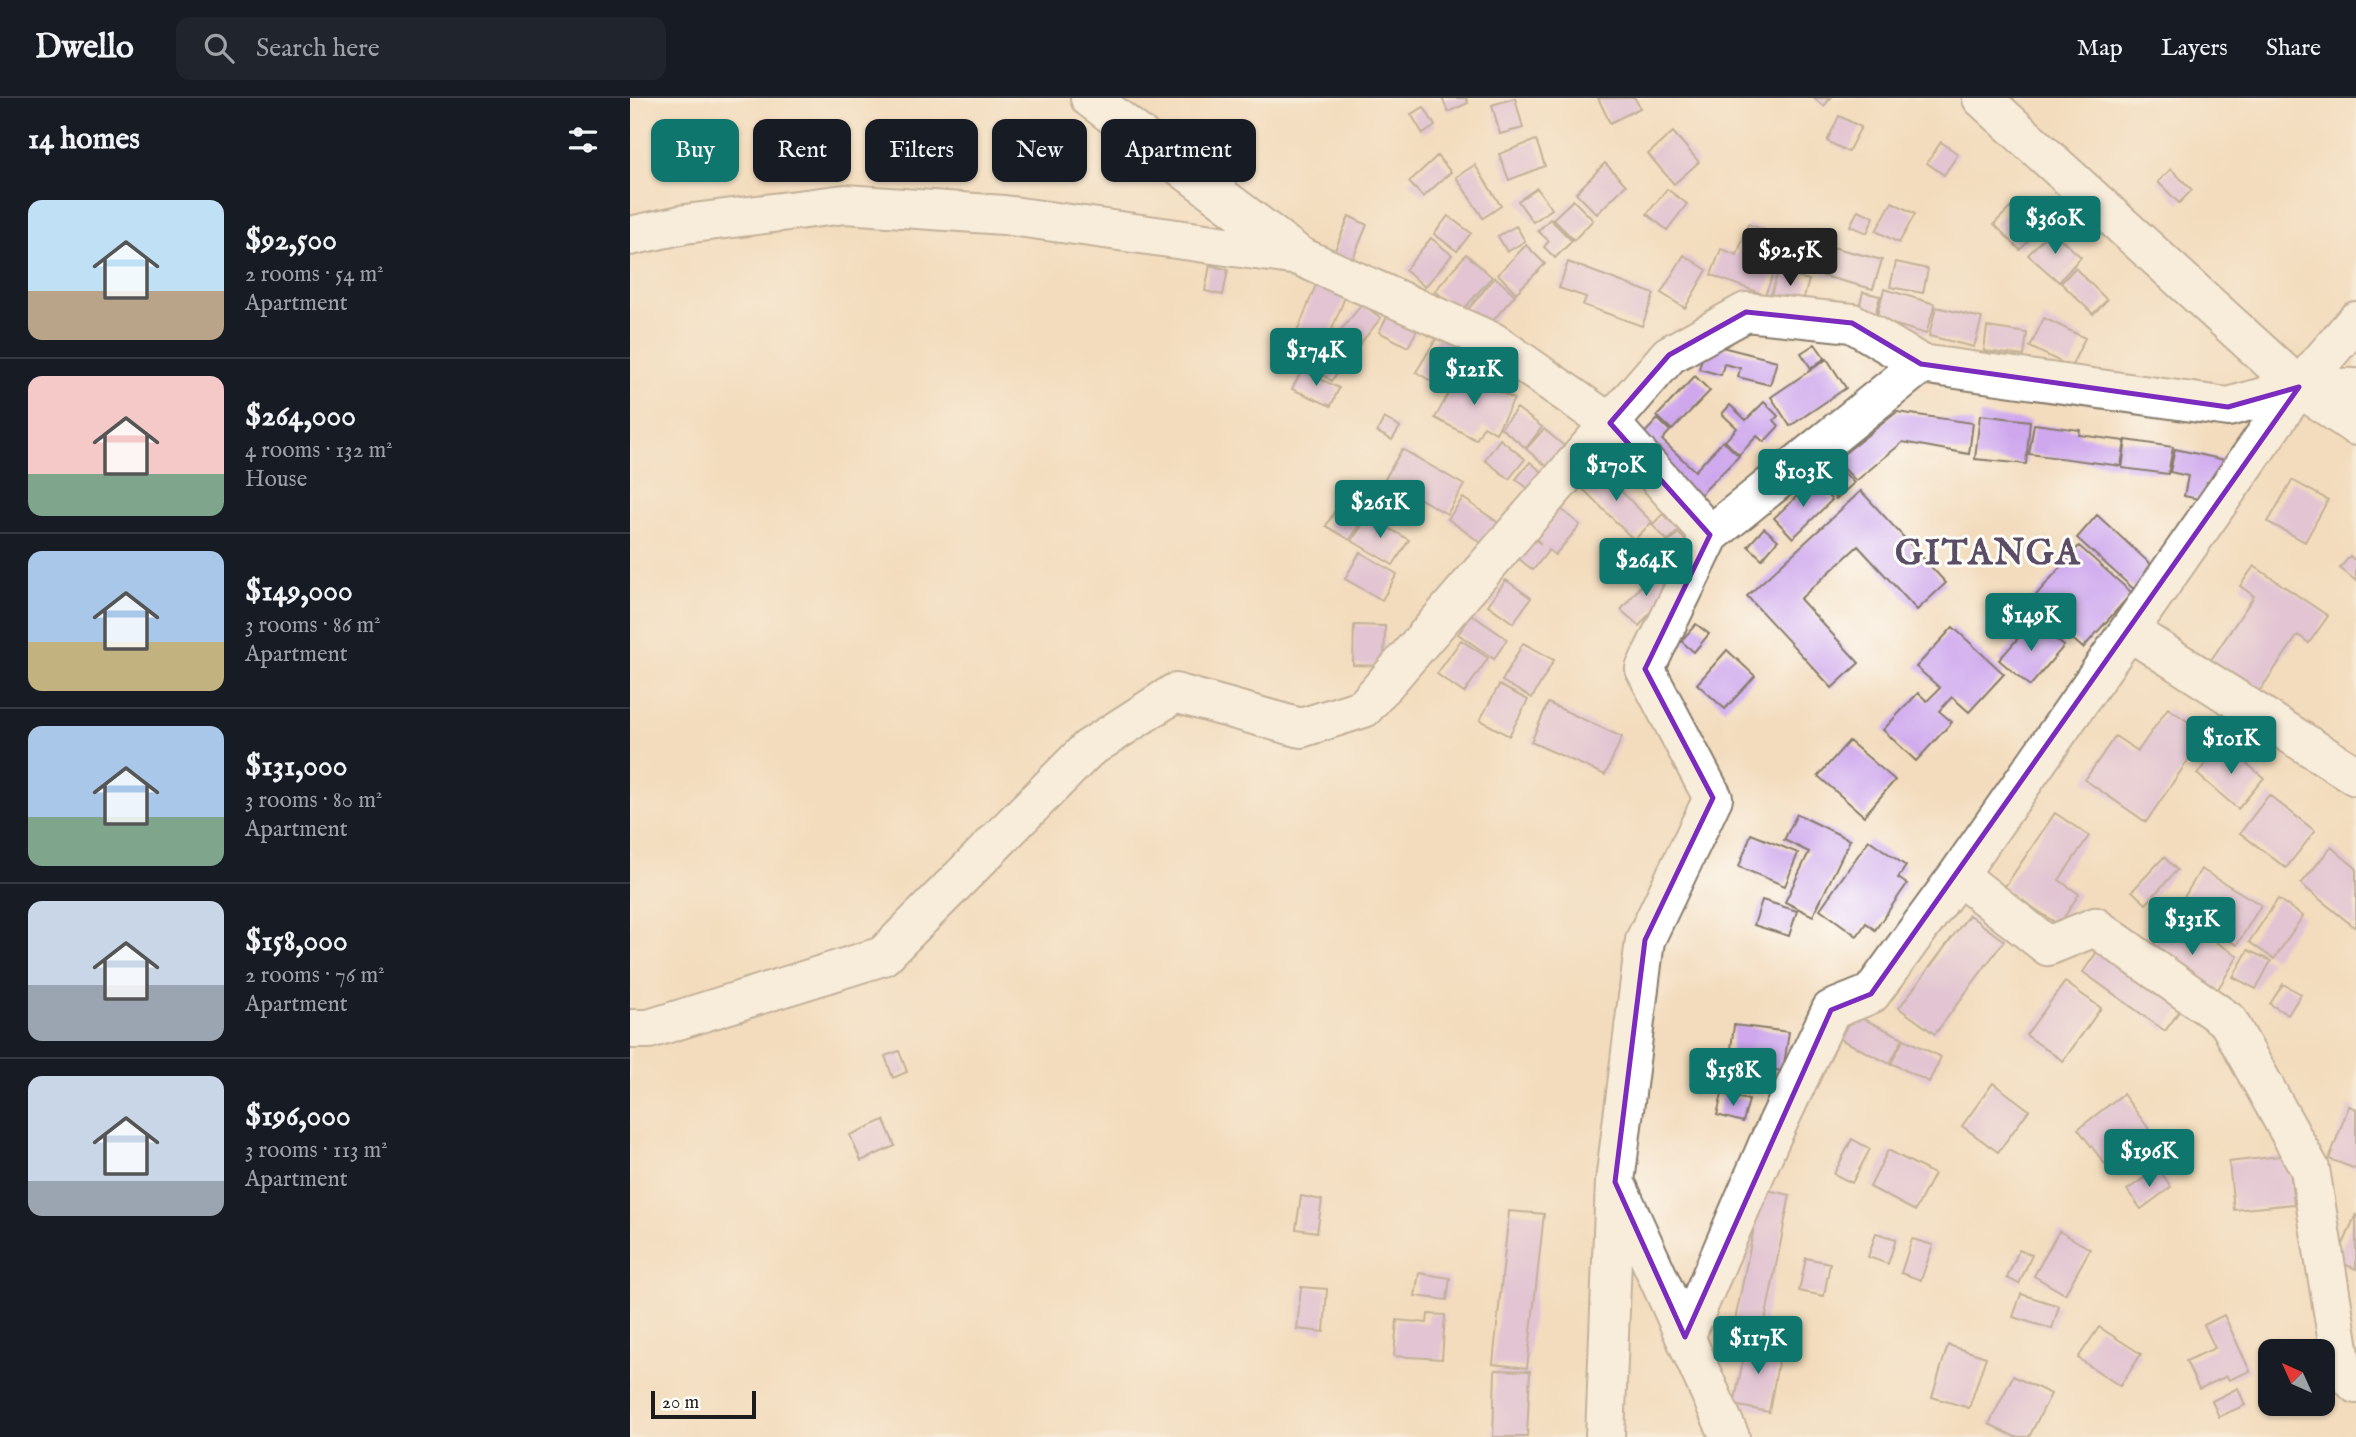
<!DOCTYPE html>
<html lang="en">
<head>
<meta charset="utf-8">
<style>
  body { margin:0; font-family:"IM FELL English",serif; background:#20242c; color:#f1f3f6; height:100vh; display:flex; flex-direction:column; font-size:26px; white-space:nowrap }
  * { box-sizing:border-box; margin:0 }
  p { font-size:23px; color:#9ea1a6 }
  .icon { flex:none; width:38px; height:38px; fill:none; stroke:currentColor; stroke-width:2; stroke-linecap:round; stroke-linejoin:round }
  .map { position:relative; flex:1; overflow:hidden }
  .details { display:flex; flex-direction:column; background:#171b24; width:630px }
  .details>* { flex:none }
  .banner { position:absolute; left:21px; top:21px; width:665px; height:63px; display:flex; gap:14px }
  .needle { width:46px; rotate:315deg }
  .fabs { position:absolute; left:1628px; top:1241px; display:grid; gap:14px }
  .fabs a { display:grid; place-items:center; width:77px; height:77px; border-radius:14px; background:#171b24; box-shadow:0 2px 5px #0004; font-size:35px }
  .scale { position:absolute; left:21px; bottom:18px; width:105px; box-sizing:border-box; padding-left:7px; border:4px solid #1c1c1c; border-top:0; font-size:19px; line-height:24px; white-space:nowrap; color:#1c1c1c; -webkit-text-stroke:5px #fdfcf7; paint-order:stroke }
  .price { position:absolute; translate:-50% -60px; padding:0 16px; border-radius:7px; background:#0f766e; color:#fff; font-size:23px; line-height:46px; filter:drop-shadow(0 2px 4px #0008) }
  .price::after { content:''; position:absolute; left:50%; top:42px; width:21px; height:16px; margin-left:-10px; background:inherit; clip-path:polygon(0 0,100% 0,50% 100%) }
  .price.active { background:#222; color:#fff }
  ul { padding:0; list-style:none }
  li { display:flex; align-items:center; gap:21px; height:175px; padding:0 28px }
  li+li { border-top:2px solid #363941 }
  li span { display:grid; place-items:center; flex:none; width:196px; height:140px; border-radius:14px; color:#555 }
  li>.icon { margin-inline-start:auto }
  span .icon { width:84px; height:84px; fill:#fffc; stroke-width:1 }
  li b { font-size:30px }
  h2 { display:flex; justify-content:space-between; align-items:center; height:84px; padding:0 28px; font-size:30px }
  .chip { padding:0 24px; border-radius:14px; background:#171b24; box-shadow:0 2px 5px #0004; font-size:24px; line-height:63px }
  .chip.active { background:#0f766e; color:#fff }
  header { display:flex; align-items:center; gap:42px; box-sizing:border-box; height:98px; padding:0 35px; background:#171b24; border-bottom:2px solid #363941 }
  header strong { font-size:33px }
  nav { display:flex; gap:38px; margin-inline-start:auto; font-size:24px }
  .search { width:490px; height:63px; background:#20242c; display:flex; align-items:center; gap:18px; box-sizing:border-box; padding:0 24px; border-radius:14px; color:#9ea1a6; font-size:26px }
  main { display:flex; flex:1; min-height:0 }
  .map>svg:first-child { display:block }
  .building { fill:#cea7ed }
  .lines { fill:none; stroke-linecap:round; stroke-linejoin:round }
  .minor-casing { stroke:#887c6c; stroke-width:42 }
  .major-casing { stroke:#887c6c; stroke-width:42 }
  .minor { stroke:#fff; stroke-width:38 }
  .major { stroke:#fff; stroke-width:38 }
  .marked { fill:none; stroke:#7b2cbf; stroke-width:5; stroke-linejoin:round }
  .labels { text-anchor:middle; stroke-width:6; stroke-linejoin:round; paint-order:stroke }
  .district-label { font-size:35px; font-weight:bold; letter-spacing:2px; fill:#5a4d65; stroke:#fdfcf7 }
</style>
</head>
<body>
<header>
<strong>Dwello</strong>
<div class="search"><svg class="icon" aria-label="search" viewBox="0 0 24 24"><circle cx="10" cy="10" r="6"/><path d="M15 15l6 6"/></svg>Search here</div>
<nav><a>Map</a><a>Layers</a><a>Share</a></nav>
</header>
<main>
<section class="details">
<h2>14 homes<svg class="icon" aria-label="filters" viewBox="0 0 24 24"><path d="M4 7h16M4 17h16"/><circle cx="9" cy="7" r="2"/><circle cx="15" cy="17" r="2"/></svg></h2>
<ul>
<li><span style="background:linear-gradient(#bfe0f5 65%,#b9a48a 0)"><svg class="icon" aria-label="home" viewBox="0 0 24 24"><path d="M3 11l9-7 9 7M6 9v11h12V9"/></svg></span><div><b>$92,500</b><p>2 rooms · 54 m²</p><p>Apartment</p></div></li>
<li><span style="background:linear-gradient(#f6c9c9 70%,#7fa58c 0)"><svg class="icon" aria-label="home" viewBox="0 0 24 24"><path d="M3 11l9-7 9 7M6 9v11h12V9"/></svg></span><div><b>$264,000</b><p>4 rooms · 132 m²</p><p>House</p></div></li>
<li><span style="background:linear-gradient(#a9c7e8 65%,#c2b280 0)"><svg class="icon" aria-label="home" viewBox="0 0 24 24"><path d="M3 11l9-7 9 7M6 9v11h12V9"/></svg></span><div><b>$149,000</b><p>3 rooms · 86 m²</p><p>Apartment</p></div></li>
<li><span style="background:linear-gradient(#a9c7e8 65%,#7fa58c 0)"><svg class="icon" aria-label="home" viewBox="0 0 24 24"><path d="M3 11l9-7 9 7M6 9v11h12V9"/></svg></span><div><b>$131,000</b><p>3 rooms · 80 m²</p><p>Apartment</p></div></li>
<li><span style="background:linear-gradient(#c9d6e8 60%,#9aa5b1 0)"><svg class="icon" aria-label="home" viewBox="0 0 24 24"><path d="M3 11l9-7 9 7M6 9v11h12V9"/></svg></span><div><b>$158,000</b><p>2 rooms · 76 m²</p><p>Apartment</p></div></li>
<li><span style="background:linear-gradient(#c9d6e8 75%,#9aa5b1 0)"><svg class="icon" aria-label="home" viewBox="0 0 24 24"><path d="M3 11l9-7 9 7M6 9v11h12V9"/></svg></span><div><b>$196,000</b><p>3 rooms · 113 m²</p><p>Apartment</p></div></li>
</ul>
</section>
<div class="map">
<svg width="1726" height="1339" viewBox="0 0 1726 1339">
  <rect width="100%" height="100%" fill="#fdfcf7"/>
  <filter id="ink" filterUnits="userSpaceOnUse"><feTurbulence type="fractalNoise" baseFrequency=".0143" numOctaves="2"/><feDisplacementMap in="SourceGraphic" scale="14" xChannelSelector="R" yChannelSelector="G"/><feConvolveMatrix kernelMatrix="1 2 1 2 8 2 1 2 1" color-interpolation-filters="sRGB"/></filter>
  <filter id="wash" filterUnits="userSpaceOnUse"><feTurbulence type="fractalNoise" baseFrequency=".00686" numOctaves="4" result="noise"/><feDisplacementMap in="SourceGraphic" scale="28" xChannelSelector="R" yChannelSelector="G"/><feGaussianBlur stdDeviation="1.57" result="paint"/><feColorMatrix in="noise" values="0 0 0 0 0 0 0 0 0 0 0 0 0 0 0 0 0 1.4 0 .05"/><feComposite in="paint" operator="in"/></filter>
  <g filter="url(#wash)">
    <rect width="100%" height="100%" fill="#f3dcbd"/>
    <g id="blocks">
      <!-- building -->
      <path class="building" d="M812,0H836L838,5L818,14Z
        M885,0L893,30L870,36L862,7Z
        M968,0H1005L1010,10L980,25Z
        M1183,0H1201L1194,8Z
        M794,9L805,28L793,36L781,16Z
        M1209,18L1231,29L1218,54L1197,43Z
        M1043,34L1069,64L1044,86L1018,56Z
        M906,42L915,68L879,82L869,56Z
        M1311,44L1328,56L1314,77L1297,65Z
        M807,58L821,74L793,99L779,84Z
        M975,65L996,87L967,116L946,95Z
        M845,67L871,108L853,120L826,79Z
        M1541,71L1562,92L1549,105L1528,84Z
        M907,90L922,111L903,124L888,103Z
        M1037,91L1057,106L1037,132L1017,116Z
        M943,102L963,122L944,142L923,121Z
        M1262,104L1285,116L1269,145L1246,133Z
        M1380,110L1406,135L1390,152L1364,126Z
        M1228,112L1244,119L1237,135L1220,128Z
        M719,118L737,127L721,165L703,157Z
        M818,118L841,135L827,153L804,136Z
        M920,121L942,143L925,160L914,149L919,143L908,133Z
        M1118,126L1163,143L1155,165L1130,156L1127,165L1145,172L1135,197L1081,177L1091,151L1107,157Z
        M886,128L895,143L877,154L868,138Z
        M1421,132L1451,159L1429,184L1398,157Z
        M801,140L822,157L795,189L775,172Z
        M896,147L915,166L886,195L868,176Z
        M1202,149L1252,162L1243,191L1193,178Z
        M836,156L862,179L831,214L805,193Z
        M1054,157L1077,172L1055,210L1031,195Z
        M938,164L1024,196L1012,228L953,207L956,199L929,190Z
        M1266,164L1298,171L1293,195L1260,189Z
        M580,167L598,172L593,197L575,193Z
        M1445,170L1477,202L1463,216L1431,185Z
        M1148,174L1179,182L1172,206L1141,197Z
        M865,179L885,197L854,233L834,216Z
        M688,182L717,194L696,246L667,234Z
        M1254,191L1305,206L1296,236L1246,221Z
        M1233,194L1250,198L1244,221L1227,217Z
        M732,206L751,220L721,257L703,242Z
        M1306,209L1352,220L1344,249L1299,238Z
        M761,211L790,227L778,249L749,234Z
        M1414,220L1455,240L1441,269L1400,249Z
        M1357,229L1397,235L1394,258L1354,253Z
        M813,230L838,246L811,289L786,274Z
        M704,245L720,258L701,283L684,269Z
        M1076,245L1147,263L1140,287L1108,279L1110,270L1094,266L1091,277L1069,271Z
        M1185,246L1195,260L1181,270L1171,255Z
        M845,251L863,260L853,280L835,271Z
        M1197,261L1216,290L1160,328L1141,299Z
        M672,272L709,290L701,308L662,291Z
        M831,273L884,301L866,335L854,328L846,342L805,320Z
        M1065,278L1080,293L1042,332L1027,318Z
        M1134,304L1148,318L1144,322L1149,328L1134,344L1127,338L1109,357L1095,343L1107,330L1092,316L1100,307L1116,322Z
        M887,310L912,329L896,350L871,330Z
        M1267,314L1343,325L1339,356L1273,344L1226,383L1206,362Z
        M1350,317L1400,323L1396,366L1345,361Z
        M754,320L770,329L762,342L747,334Z
        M1028,321L1040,333L1032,342L1065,373L1093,343L1109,358L1066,401L1006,344Z
        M1404,326L1450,332L1449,337L1495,343L1491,368L1399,356Z
        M914,331L939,352L921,372L896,351Z
        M870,341L895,361L879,381L855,362Z
        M1496,342L1543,349L1538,376L1492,370Z
        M772,351L834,387L817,416L755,381Z
        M1545,351L1595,362L1590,387L1577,384L1573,402L1554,398L1558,378L1540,374Z
        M900,364L918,379L904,395L886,381Z
        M1204,364L1224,385L1206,401L1186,380Z
        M967,369L1022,424L1004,442L949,387Z
        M1662,382L1698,402L1675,444L1638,424Z
        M1183,383L1202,402L1163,440L1144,420Z
        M1231,393L1316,485L1287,512L1228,448L1170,501L1229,565L1202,590L1117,498Z
        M833,400L870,426L854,447L818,421Z
        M930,410L950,427L925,457L919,452L903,472L888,460L904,441L911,446L905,440Z
        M706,411L730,426L720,442L696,428Z
        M1033,416L1049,432L1038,443L1022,427Z
        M1467,417L1527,472L1507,494L1447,440Z
        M738,418L779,442L763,467L722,443Z
        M1134,430L1148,442L1132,461L1118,448Z
        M1048,435L1060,447L1044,464L1048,468L1035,481L1014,461L1027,447L1036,456L1032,451Z
        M1449,448L1502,495L1453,550L1400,504Z
        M730,454L767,476L752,502L715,481Z
        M1720,458L1726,463V483L1710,470Z
        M1624,468L1698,518L1679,545L1668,537L1628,595L1581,562L1624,498L1610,488Z
        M1023,473L1042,489L1009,528L991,512Z
        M876,482L901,500L883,525L858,507Z
        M842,517L877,541L864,561L828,536Z
        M1403,523L1434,548L1400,588L1369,562Z
        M1066,526L1079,536L1064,554L1051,543Z
        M724,527L755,528L754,568L723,567Z
        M1323,529L1374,576L1339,614L1322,599L1309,613L1322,624L1286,663L1253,632L1288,595L1297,603L1310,590L1286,569Z
        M831,542L858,560L834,595L807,576Z
        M893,545L924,562L902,600L872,583Z
        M1097,552L1125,578L1095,611L1067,586Z
        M869,587L898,602L879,638L850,622Z
        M918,605L992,639L975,677L901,644Z
        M1538,610L1576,636L1516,724L1455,682L1485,638L1508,653Z
        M1219,643L1265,682L1234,718L1188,678Z
        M1593,646L1634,680L1608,711L1567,676Z
        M1639,697L1685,733L1656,770L1610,735Z
        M1425,715L1459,738L1429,782L1449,796L1429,827L1374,790Z
        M1167,716L1220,742L1183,818L1155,804L1179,754L1154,742Z
        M1121,736L1168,755L1155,788L1109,769Z
        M1239,742L1276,768L1268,780L1277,786L1245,832L1236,825L1227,838L1190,811Z
        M1701,749L1726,770V826L1724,829L1671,786Z
        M1534,759L1547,772L1516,806L1502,793Z
        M1571,771L1631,807L1607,847L1547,811Z
        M1648,801L1673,818L1644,861L1619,844Z
        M1132,802L1167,813L1159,838L1124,827Z
        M1339,817L1374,843L1305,936L1269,910Z
        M1542,817L1608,858L1582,901L1515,861Z
        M1473,845L1556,904L1535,933L1453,874Z
        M1618,852L1641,863L1626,891L1603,879Z
        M1435,884L1471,910L1433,963L1396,937Z
        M1653,886L1671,896L1658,917L1640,906Z
        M1223,916L1273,940L1260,966L1210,941Z
        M1104,927L1159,934L1153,973L1099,966Z
        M1274,941L1311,959L1299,984L1261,965Z
        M269,953L277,974L263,980L255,958Z
        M1363,985L1399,1012L1368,1054L1332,1028Z
        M1092,996L1119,1002L1113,1024L1087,1017Z
        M1493,996L1519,1031L1475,1066L1448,1031Z
        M1719,1008L1726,1011V1071L1699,1061Z
        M254,1022L265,1048L231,1063L220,1037Z
        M1222,1041L1240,1051L1222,1085L1204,1076Z
        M1258,1052L1304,1076L1285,1113L1240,1089Z
        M1658,1057L1664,1106L1604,1112L1599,1064Z
        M1528,1070L1541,1089L1511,1111L1497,1092Z
        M1132,1091L1160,1097L1131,1243L1102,1237Z
        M671,1098L692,1102L687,1134L666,1131Z
        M879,1113L914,1116L897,1270L863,1266Z
        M1726,1116V1171L1706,1163Z
        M1429,1133L1460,1151L1435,1196L1404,1178Z
        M1246,1135L1266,1141L1258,1166L1238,1159Z
        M1282,1141L1303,1147L1291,1182L1271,1175Z
        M1389,1152L1402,1157L1389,1186L1377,1180Z
        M1176,1160L1200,1165L1194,1198L1169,1193Z
        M789,1175L820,1180L817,1202L785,1198Z
        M671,1189L697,1191L694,1234L667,1231Z
        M1391,1196L1429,1208L1422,1231L1383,1219Z
        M798,1216L815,1217L812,1261L764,1258L767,1222L797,1225Z
        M1594,1217L1620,1273L1599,1282L1597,1278L1569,1291L1556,1263L1585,1250L1574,1227Z
        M1469,1229L1511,1256L1490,1288L1448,1260Z
        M1117,1242L1151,1249L1139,1314L1104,1307Z
        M1318,1247L1356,1259L1339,1310L1302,1299Z
        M865,1272L900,1273L897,1339H863Z
        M1383,1278L1421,1296L1399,1339H1385L1359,1326Z
        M1608,1290L1615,1307L1589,1319L1582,1303Z"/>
    </g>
  </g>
  <g filter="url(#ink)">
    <use href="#blocks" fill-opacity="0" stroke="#887c6c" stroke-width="2"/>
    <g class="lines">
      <!-- minor casing -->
      <g class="minor-casing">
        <path id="minor" d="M460,0L668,157
          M0,138L55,126L215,106L374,117L669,158L863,244L980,325L1080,437
          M1499,533L1726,678
          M1328,777L1418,848L1465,829L1598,923L1680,1071L1712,1269L1726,1286
          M0,931H19L253,858L458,651L545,595L671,630L734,610L1039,257L1116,214L1222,225L1291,266L1598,309L1669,289L1726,290
          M989,1092L1100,1339
          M1055,1239L1138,1046L1201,912L1241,896L1328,777L1669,289L1726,223
          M975,1339L985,1084L1015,842L1083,700L1015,571L1080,437L1291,266"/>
      </g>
      <!-- major casing -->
      <g class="major-casing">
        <path id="major" d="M1352,0L1669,289L1726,328"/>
      </g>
      <!-- minor -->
      <use href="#minor" class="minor"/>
      <!-- major -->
      <use href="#major" class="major"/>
    </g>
  </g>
  <!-- marked area -->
  <path d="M0 0H1726V1339H0ZM1116,214L1222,225L1291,266L1598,309L1669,289L1241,896L1201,912L1055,1239L985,1084L1015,842L1083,700L1015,571L1080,437L980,325L1039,257Z" fill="#f3dcbd" fill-opacity=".55" fill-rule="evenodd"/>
  <path class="marked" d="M1116,214L1222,225L1291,266L1598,309L1669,289L1241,896L1201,912L1055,1239L985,1084L1015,842L1083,700L1015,571L1080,437L980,325L1039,257Z"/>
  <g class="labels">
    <!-- district labels -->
    <g class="district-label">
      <text x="1358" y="466">GITANGA</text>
    </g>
  </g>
</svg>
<div class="fabs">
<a><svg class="needle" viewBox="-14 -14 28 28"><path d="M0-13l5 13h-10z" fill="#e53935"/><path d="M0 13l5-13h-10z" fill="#9ea1a6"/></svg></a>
</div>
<div class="scale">20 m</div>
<b class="price" style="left:1425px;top:158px">$360K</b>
<b class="price active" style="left:1160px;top:190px">$92.5K</b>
<b class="price" style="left:686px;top:290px">$174K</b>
<b class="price" style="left:844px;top:309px">$121K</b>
<b class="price" style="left:986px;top:405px">$170K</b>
<b class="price" style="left:1173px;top:411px">$103K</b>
<b class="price" style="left:750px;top:442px">$261K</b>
<b class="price" style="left:1016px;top:500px">$264K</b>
<b class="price" style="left:1401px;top:555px">$149K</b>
<b class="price" style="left:1601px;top:678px">$101K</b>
<b class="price" style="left:1562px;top:859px">$131K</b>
<b class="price" style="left:1103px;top:1010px">$158K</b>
<b class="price" style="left:1519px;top:1091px">$196K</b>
<b class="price" style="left:1128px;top:1278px">$117K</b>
<div class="banner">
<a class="chip active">Buy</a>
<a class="chip">Rent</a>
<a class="chip">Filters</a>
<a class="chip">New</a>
<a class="chip">Apartment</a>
</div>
</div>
</main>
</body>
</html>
